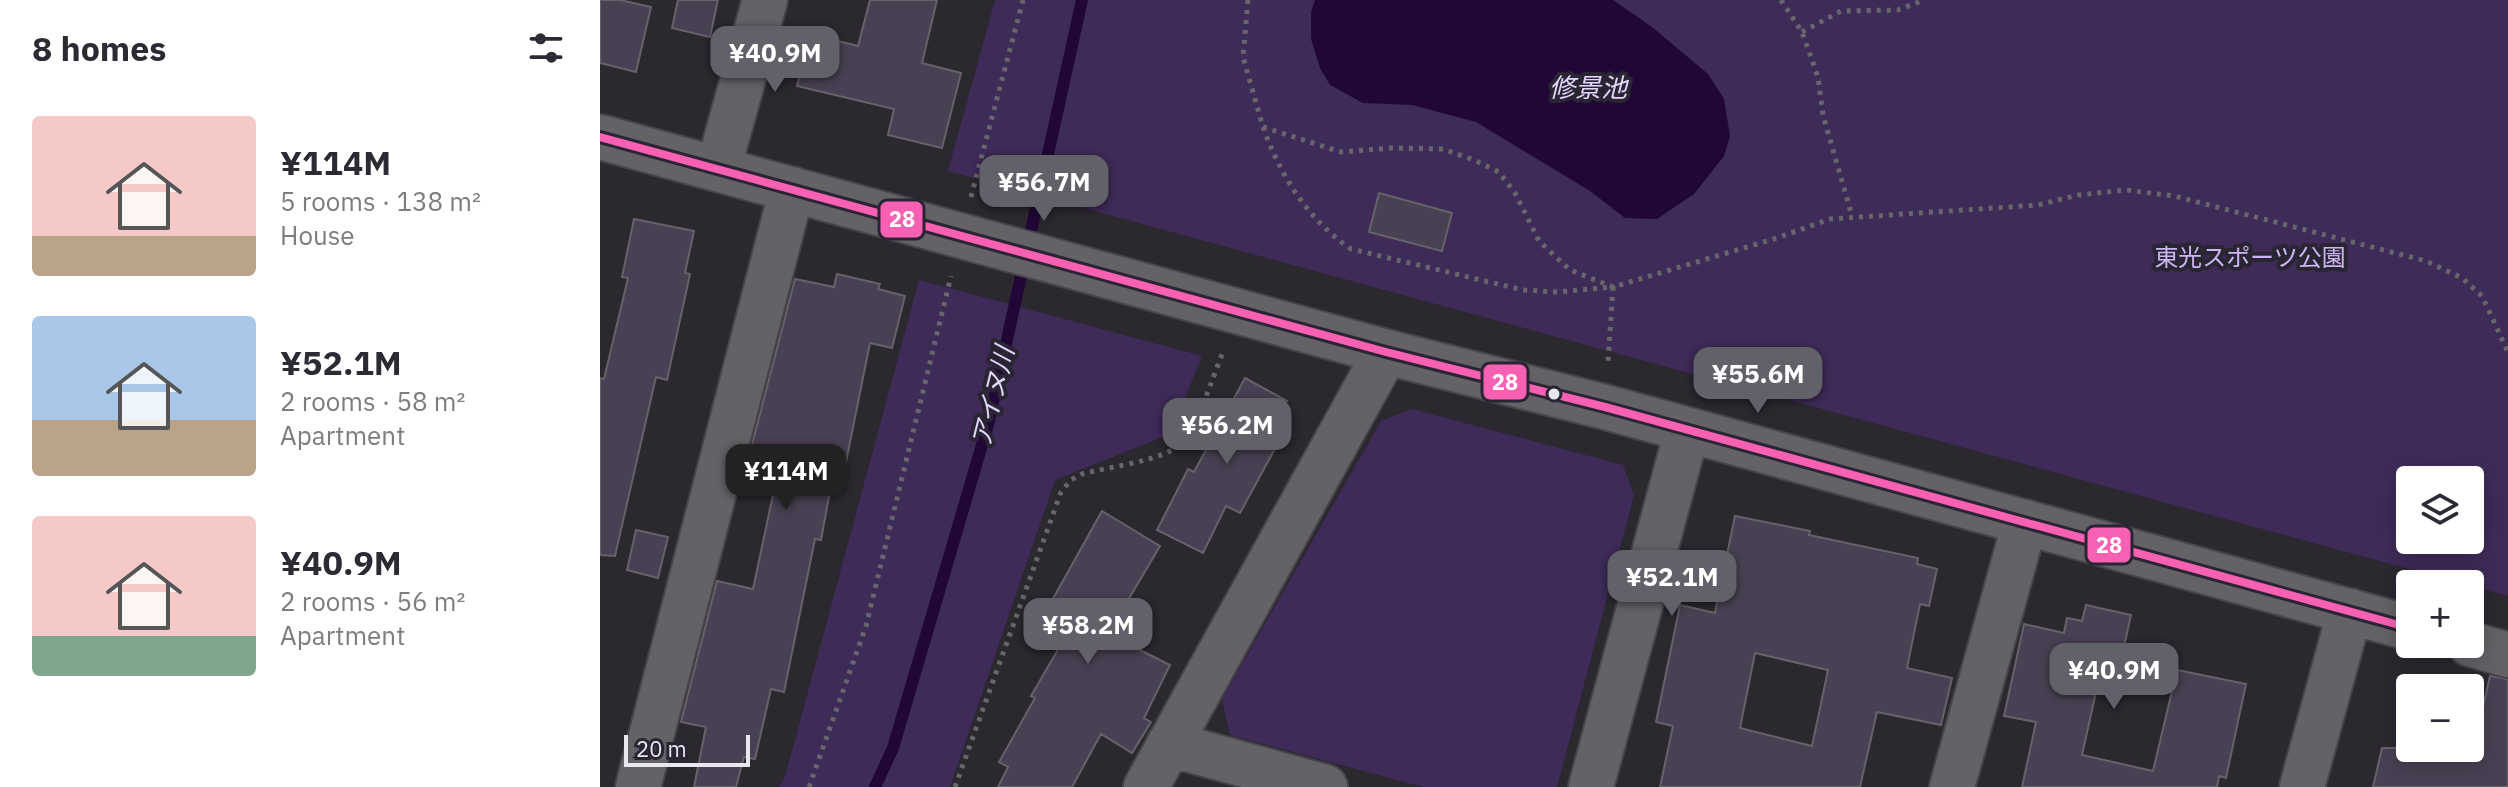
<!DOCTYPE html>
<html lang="en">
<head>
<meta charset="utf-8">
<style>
  body { margin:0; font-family:"IBM Plex Sans","Noto Sans JP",sans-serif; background:#f7f7f7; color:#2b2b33; height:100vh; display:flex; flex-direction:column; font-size:30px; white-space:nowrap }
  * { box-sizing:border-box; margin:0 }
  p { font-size:26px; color:#7c7c81 }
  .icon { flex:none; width:44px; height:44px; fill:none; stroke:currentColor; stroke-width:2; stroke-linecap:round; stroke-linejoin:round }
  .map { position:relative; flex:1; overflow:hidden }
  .drawer { display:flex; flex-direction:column; background:#fff; width:600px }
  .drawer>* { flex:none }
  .buttons { position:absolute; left:1796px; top:466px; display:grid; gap:16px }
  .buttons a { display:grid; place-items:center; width:88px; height:88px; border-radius:8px; background:#fff; box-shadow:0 4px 20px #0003; font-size:40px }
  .scale { position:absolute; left:24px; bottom:20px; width:126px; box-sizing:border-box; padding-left:8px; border:4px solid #e9e6f0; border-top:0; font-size:22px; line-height:28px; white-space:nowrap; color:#e9e6f0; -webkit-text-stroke:6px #2a2533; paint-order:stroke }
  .price { position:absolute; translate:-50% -68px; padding:0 18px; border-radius:16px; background:#62616a; color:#fff; font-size:26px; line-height:52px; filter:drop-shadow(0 2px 4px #0008) }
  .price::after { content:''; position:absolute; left:50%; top:48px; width:24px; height:18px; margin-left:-12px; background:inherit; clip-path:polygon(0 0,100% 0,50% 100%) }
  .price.on { background:#222; color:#fff }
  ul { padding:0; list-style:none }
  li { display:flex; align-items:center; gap:24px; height:200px; padding:0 32px }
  li span { display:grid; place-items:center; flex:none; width:224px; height:160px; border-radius:8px; color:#555 }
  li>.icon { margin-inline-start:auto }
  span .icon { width:96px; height:96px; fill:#fffc; stroke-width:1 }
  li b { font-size:34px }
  h2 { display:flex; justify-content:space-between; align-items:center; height:96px; padding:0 32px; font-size:34px }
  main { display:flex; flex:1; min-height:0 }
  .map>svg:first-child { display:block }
  .green { fill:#3e2b58; fill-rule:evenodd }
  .water { fill:#200737 }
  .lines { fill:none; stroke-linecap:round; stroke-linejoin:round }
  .stream { stroke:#200737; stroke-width:12 }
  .building { fill:#494153; stroke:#656269; stroke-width:2; fill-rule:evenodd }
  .minor-casing { stroke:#47444b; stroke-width:48 }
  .path { stroke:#68666c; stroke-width:5; stroke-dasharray:4 6; stroke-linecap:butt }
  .minor { stroke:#646267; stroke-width:44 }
  .bus-1-casing { stroke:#2a2533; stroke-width:14 }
  .bus-1 { stroke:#f860b3; stroke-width:8 }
  .bus-dot { fill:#e9e6f0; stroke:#2a2533; stroke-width:3 }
  .labels { text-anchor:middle; stroke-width:8; stroke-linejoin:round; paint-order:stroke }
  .park-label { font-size:24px; fill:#cdb5f3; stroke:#2a2533 }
  .water-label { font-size:26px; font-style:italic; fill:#e4d4fe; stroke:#2a2533 }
  .line-badge { stroke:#2a2533; stroke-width:3 }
  .badge-label { font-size:22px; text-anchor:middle; font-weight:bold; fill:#fff }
</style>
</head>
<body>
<main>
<section class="drawer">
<h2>8 homes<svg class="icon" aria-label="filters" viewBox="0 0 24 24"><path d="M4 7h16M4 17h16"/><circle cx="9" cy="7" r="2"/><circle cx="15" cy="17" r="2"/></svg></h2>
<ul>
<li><span style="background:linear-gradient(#f6c9c9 75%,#b9a48a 0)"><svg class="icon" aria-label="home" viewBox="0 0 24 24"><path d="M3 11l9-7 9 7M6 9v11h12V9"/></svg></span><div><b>¥114M</b><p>5 rooms · 138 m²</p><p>House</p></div></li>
<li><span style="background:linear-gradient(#a9c7e8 65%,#b9a48a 0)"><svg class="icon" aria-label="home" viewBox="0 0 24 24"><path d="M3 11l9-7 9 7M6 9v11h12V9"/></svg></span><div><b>¥52.1M</b><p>2 rooms · 58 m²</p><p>Apartment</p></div></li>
<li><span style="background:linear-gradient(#f6c9c9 75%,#7fa58c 0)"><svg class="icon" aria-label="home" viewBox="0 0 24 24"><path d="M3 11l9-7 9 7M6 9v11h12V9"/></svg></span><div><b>¥40.9M</b><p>2 rooms · 56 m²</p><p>Apartment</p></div></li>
</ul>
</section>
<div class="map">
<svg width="1908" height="787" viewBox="0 0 1908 787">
  <rect width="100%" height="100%" fill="#2b2830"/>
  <!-- green -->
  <path class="green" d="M395,0H1908V596L348,171ZM1810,480H1870V540H1810Z
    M319,280L602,356L570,434L455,480L350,787H179L185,777Z
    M812,409L1023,465L1034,495L957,787H823L630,735L622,699L781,421Z"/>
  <!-- water -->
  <path class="water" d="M715,0H1013L1052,27L1108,74L1124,99L1130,136L1124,156L1094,194L1057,219L1025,218L990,191L876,122L812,105L763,103L730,85L720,68L711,39V12Z"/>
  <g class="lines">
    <!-- stream -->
    <path class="stream" d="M275,787L293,748L389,421L482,0"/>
  </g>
  <!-- building -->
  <path class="building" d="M0,0H20L51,7L36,72L0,63Z
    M78,0H118L110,37L72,28Z
    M270,0H337L322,63L361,73L342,148L288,135L294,109L197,86L210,34L258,46Z
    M779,193L852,213L842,251L769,232Z
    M34,219L94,231L85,273L90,274L67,380L56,377L15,556L0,555V378L4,379L28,278L22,277Z
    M237,274L280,284L278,289L305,296L292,348L270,343L242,482L232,480L221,540L215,539L184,692L171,689L155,759L144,757L136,787H94L106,727L81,722L117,581L153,589L178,471L147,464L195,279L234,287Z
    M645,378L687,401L679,415L690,421L640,513L626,506L603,553L557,530L588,469L594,472Z
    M502,511L560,546L508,634L570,665L544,718L551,722L532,753L501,734L472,787H398L408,767L399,762L435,698L431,696L467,634L441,620Z
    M1135,516L1210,531L1209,535L1318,558L1317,564L1337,569L1329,606L1320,604L1307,668L1352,678L1341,725L1277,712L1260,787H1060L1073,726L1056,722L1080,605L1115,613ZM1155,653L1228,670L1212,746L1140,728Z
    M36,530L68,537L58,578L27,570Z
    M1486,605L1531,615L1517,678L1500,674L1482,755L1553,771L1577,670L1646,684L1626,778L1619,776L1617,787H1422L1436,722L1404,716L1424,624L1464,633L1467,618L1482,621Z
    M1890,676L1908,679V787H1773L1782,748H1874Z"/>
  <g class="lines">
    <!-- minor casing -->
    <g class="minor-casing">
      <path id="minor" d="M0,137L786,352L1005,407L1810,628
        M118,169L165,0
        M1870,644L1908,655
        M569,744L725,787
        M38,787L192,189
        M546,787L786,352
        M991,787L1087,431
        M1352,787L1425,522
        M1702,787L1750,611"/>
    </g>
    <!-- path -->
    <path class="path" d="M648,0L643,57L663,127L741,152L792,148L843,149L874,160L899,172L915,193L939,241L970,270L1013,287L1177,238L1230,219L1438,205L1478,195L1526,190L1574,196L1826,261L1862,278L1882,296L1908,352
      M1181,0L1202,32L1218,77L1223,115L1252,216
      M1202,32L1241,11L1298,10L1324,0
      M663,127C680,175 708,220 751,249L923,290L958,292L1013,287L1008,362
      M371,197L423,0
      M209,787L266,626L351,276
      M355,787L461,492L471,480L482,474C508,467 548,463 572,450C596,435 612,378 623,352"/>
    <!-- minor -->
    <use href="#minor" class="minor"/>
    <!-- bus-1 casing -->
    <g class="bus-1-casing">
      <path id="bus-1" d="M0,137L786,352L1005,407L1810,628"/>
    </g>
    <!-- bus-1 -->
    <use href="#bus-1" class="bus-1"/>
  </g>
  <!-- markers -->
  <circle class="bus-dot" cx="954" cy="394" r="7"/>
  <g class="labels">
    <!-- park labels -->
    <g class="park-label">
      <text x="1650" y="266">東光スポーツ公園</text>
    </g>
    <!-- water labels -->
    <g class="water-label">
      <text x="988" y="97">修景池</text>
      <text transform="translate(393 397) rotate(-76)" y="9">アイヌ川</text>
    </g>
  </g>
  <g class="line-badge">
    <rect x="279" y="200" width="45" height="39" rx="8" fill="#f860b3"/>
    <rect x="882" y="363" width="46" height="38" rx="8" fill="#f860b3"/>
    <rect x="1486" y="526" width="46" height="38" rx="8" fill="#f860b3"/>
  </g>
  <g class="badge-label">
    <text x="302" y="227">28</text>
    <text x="905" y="390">28</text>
    <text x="1509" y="553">28</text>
  </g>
</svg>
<div class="buttons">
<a><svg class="icon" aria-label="layers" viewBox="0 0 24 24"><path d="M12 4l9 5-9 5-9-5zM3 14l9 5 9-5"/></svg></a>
<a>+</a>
<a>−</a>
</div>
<div class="scale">20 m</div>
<b class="price" style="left:175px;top:94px">¥40.9M</b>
<b class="price" style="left:444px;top:223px">¥56.7M</b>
<b class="price" style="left:1158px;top:415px">¥55.6M</b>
<b class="price" style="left:627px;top:466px">¥56.2M</b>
<b class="price on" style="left:186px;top:512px">¥114M</b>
<b class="price" style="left:1072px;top:618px">¥52.1M</b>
<b class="price" style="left:488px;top:666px">¥58.2M</b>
<b class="price" style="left:1514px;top:711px">¥40.9M</b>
</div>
</main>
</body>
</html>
